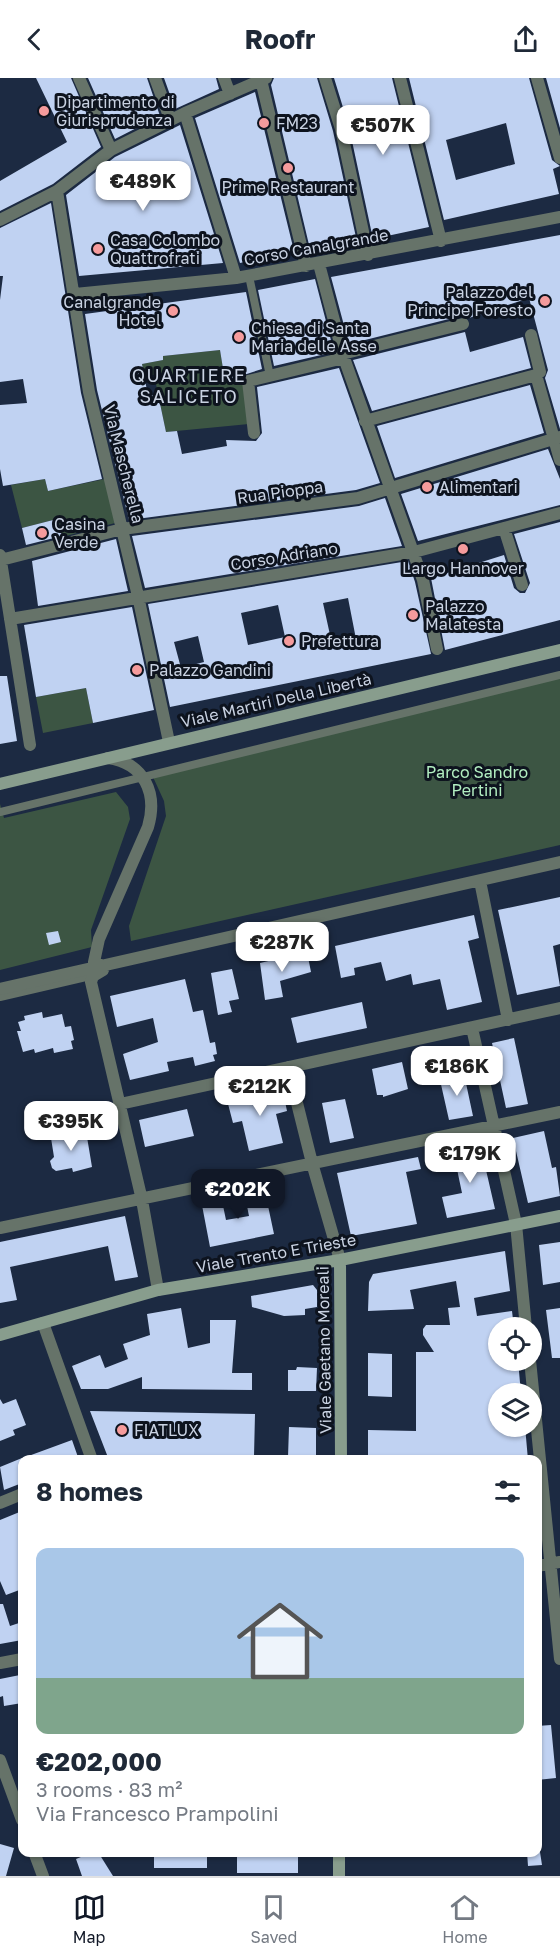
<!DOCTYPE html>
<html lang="en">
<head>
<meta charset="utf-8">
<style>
  body { margin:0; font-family:"Golos Text",sans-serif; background:#f2f2f3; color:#1f2937; height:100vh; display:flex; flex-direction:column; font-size:22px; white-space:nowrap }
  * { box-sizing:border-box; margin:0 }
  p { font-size:20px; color:#747a83 }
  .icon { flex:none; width:33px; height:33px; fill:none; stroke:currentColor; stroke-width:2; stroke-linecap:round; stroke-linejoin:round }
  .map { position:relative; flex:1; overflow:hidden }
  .panel { position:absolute; left:18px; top:1377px; width:524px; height:402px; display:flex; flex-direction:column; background:#fff; border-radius:12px; box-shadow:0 2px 4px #0004 }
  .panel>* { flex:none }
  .fabs { position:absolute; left:488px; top:1239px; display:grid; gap:12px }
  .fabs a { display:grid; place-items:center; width:54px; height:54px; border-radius:50%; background:#fff; box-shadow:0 2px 4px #0004; font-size:30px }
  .price { position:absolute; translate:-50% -51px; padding:0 14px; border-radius:12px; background:#fff; color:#222; font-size:20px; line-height:39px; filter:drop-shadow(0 2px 3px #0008) }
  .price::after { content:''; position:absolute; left:50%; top:36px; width:18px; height:14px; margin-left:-9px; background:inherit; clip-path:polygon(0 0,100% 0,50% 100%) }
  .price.current { background:#111827; color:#fff }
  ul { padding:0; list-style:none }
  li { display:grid; align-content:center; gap:12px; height:318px; padding:0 18px }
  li+li { border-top:2px solid #e0e1e3 }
  li span { display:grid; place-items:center; height:186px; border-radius:12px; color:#555 }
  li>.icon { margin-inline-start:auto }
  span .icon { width:108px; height:108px; fill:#fffc; stroke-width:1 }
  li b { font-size:26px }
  h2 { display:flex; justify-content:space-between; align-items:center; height:72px; padding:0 18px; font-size:26px }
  header { display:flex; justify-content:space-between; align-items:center; height:78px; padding:0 18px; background:#fff; font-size:27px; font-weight:700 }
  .tabs { display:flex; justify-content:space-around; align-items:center; height:84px; border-top:2px solid #e0e1e3; background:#fff; font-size:16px; color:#747a83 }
  .tabs a { display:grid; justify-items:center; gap:3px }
  .tabs .current { color:#111827 }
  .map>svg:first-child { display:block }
  .green { fill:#3c5543 }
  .building { fill:#c0d2f2; fill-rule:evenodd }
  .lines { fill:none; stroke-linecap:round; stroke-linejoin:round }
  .lane { stroke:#667369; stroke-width:8 }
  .street { stroke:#667369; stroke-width:12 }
  .secondary { stroke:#889d8d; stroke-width:12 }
  .poi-dot { fill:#f59b9c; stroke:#0d131e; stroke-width:2 }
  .labels { text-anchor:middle; stroke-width:6; stroke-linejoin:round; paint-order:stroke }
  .poi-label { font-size:16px; fill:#c9d2e2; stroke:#0d131e; text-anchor:start }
  .street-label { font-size:16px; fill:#c9d2e2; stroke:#0d131e }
  .park-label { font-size:16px; fill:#b2eec1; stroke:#0d131e }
  .neighbourhood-label { font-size:18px; letter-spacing:1.5px; fill:#c9d2e2; stroke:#0d131e }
</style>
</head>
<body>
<header><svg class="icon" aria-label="back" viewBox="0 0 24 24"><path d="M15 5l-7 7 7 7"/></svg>Roofr<svg class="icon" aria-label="share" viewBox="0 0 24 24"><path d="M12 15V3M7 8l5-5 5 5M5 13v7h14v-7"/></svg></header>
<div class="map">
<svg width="560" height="1798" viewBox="0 0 560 1798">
  <rect width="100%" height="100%" fill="#1c2a42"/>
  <!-- green -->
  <path class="green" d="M220,272L225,303L244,299L249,346L166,354L154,297L144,298L142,286L163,282V278Z
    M45,401L48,413L105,401L115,445L62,459L57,441L22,450L11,407Z
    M560,600V767L131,863L129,848L166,738L164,723L153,699Z
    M86,610L93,645L43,655L36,619Z
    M116,714L128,729L130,741L91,852L92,869L0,892V726L4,740Z"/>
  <!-- building -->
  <path class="building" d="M36,0H71L101,69L53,106L0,133V103L67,64Z
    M88,0H147L160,38L115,61Z
    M164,0H216L219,11L175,31Z
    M274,0H317L333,53L357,164L310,171L271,7Z
    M334,0H392L429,149L373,161L349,49Z
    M409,0H529L552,82L560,88L553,91L559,116L444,142ZM506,45L515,86L456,102L446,62Z
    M546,0H560V50Z
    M255,14L294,173L240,185L195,40Z
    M180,47L223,185L79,198L66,117L115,79Z
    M51,125L81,315L102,401L48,413L45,401L3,408L0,391V327L27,325L23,301L0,304V222L3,198H0V150Z
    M560,157V351L545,300L548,292L529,220L469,240L461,238L349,266L331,199Z
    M315,201L334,274L274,288L258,212Z
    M246,214L262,291L225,303L220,272L163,278V282L142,286L148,318L158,316L166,354L177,353L182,376L227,368L226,362L256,363L262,355L257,309L339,290L380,405L356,412L129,442L97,312L85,236Z
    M465,254L470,274L523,259L531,290L372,333L353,282Z
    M530,307L544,355L395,400L377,348Z
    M548,371L560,401V427L418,463L401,416Z
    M385,420L402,468L145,510L132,458L359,428Z
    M57,441L62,458L26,467L22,450Z
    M560,444V542L445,572L431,500L504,477L514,510L520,515H525L530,505L514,456Z
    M116,461L128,513L38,528L32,483Z
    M408,483L415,504L431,576L170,629L148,526ZM348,520L356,561L332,566L323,525ZM278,527L285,559L248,567L241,535ZM198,558L204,584L181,590L174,564Z
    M132,529L154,632L93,645L86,610L36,619L24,547Z
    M0,598H7L17,663L0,666Z
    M560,819V866L553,868L560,908L517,917L498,832Z
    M474,837L479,860L468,863L482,924L447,932L440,901L413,907L411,896L386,903L381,884L354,890L355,897L341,900L335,868Z
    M58,853L61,864L49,867L46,855Z
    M307,874L311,894L280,903L283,919L265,922L260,885Z
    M232,891L239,921L229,923L232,934L218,937L211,895Z
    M185,901L193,934L203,932L210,965L215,964L217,976L213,977L215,983L195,988L193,979L167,984L169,993L130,1002L123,976L158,964L153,940L117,949L110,918Z
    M362,924L367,950L297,965L291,940Z
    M42,934L43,940L62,936L65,949L71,948L74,962L71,963L73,971L54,975L53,970L35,975L34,971L23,974L17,953H21L18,944L25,942L24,938Z
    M514,960L528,1026L506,1030L492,965Z
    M402,984L408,1011L383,1019V1017H377L372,991Z
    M464,996L473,1038L449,1042L440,1002Z
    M282,1009L287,1033L276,1036L283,1065L249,1073L242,1043L233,1045L227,1022Z
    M345,1021L354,1060L330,1065L322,1025Z
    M187,1031L194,1058L145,1069L139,1042Z
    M86,1053L92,1089L73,1094L72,1090L56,1093L52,1090L50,1083L54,1079L51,1060Z
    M544,1053L552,1090L556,1089L560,1118L528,1125L513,1060Z
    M480,1066L495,1131L447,1140L442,1119L462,1115L453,1072Z
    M418,1079L421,1091L406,1094L417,1146L351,1158L337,1095Z
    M264,1109L274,1156L210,1169L201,1122L221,1118L226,1142L249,1138L244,1113Z
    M125,1138L138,1199L115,1203L108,1168L10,1189L17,1222L0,1225V1164Z
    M560,1164V1204L543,1207L539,1167Z
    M505,1173L510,1213L474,1220L477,1238L512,1233L514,1250H498V1282H518L521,1316H498V1348H525L528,1382H428V1377H391V1382H368V1352L416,1353V1274H434L423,1257V1251L426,1247H450L448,1230L460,1229L456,1203L410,1212L414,1231L368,1233L369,1204L373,1196Z
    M313,1207L317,1212V1229L305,1231V1237L284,1238L252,1229L251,1218Z
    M181,1230L188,1270L210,1265V1242H236L232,1295H252V1312L142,1311V1299L108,1311H81L72,1288L100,1277L105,1290L128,1281L123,1266L150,1257L147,1236Z
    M560,1230V1280H552L546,1232Z
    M368,1275L392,1276V1319L368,1318Z
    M297,1289L317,1290L316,1313H288V1292H296Z
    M0,1321L3,1326L16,1321L26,1347L13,1352L15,1357L0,1363Z
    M90,1333L255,1336L254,1378L171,1377L170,1382H109Z
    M289,1349L316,1350V1379H288Z
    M72,1362L79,1382H23V1380Z
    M22,1380V1405L4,1412L0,1389Z
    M22,1433V1511L6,1517L0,1503V1442Z
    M0,1526H3L10,1548L22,1544V1562L0,1566Z
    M20,1597L22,1625L4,1628L3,1618L0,1619V1601Z
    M551,1647L556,1700L537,1702V1648Z
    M0,1766L14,1770L6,1798H0Z
    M93,1774H98L113,1798H82L76,1781Z
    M154,1774H207V1790H154Z
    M237,1774H298V1795H237Z
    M527,1774H540L542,1787L528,1788Z"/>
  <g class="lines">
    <!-- lane -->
    <path class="lane" d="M249,198L270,298
      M0,734L560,597
      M0,919L86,899L92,893"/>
    <!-- street -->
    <path class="street" d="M79,0L111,72
      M155,0L170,41
      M224,0L230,16
      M325,0L341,51L368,177
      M400,0L441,163
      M537,0L560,80
      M261,2L306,188
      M185,35L236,200
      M57,113L89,314L138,518L169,664
      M0,142L57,113L111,72L185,35L266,0
      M319,186L344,280L423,502L437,571
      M75,216L236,200L560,139
      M531,257L540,294L536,297L560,382
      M342,276L463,246
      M365,343L536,297
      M254,355L248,303L344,280
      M504,450L522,507
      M0,477L30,667
      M1,482L122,451L358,420L560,359
      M10,541L414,474L560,435
      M480,803L508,942
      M104,889L94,884L99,861L148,749C158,715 144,685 108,680
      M103,892L93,898L91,904L142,1122L158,1212
      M0,911L560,784
      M472,950L516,1146L526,1250
      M288,989L312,1085L340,1182
      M120,1026L560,930
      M0,1150L560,1034
      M43,1245L92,1382
      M530,1282L560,1581
      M0,1425L22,1416
      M537,1488L560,1484
      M0,1585L22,1581
      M0,1682L22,1742
      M34,1774L43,1798"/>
    <!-- secondary -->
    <path class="secondary" d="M0,706L560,572
      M340,1182L341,1382
      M0,1257L158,1212L340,1182L560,1138
      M339,1798V1774"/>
  </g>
  <!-- markers -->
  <g class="poi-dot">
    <circle cx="44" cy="33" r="6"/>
    <circle cx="264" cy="45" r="6"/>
    <circle cx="288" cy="90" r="6"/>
    <circle cx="98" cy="171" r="6"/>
    <circle cx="545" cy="223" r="6"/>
    <circle cx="173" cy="233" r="6"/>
    <circle cx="239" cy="259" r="6"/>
    <circle cx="427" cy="409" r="6"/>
    <circle cx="42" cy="455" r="6"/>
    <circle cx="463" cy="471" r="6"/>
    <circle cx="413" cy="537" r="6"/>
    <circle cx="289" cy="563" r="6"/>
    <circle cx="137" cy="592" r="6"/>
    <circle cx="122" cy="1352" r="6"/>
  </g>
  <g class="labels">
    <!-- poi labels -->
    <g class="poi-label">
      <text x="56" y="30">Dipartimento di<tspan x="56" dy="18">Giurisprudenza</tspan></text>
      <text x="276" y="51">FM23</text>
      <text x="288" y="115" text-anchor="middle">Prime Restaurant</text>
      <text x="110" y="168">Casa Colombo<tspan x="110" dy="18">Quattrofrati</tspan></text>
      <text x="533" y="220" text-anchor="end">Palazzo del<tspan x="533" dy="18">Principe Foresto</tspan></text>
      <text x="161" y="230" text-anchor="end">Canalgrande<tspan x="161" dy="18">Hotel</tspan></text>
      <text x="251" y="256">Chiesa di Santa<tspan x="251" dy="18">Maria delle Asse</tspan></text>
      <text x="439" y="415">Alimentari</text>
      <text x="54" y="452">Casina<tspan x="54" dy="18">Verde</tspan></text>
      <text x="463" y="496" text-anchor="middle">Largo Hannover</text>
      <text x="425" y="534">Palazzo<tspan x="425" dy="18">Malatesta</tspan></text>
      <text x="301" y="569">Prefettura</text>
      <text x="149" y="598">Palazzo Gandini</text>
      <text x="134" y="1358">FIATLUX</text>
    </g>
    <!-- street labels -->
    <g class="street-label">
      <text transform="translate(316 169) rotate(-10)" y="6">Corso Canalgrande</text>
      <text transform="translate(124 386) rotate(76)" y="6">Via Mascherella</text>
      <text transform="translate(280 414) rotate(-8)" y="6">Rua Pioppa</text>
      <text transform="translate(284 478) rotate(-9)" y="6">Corso Adriano</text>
      <text transform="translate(276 622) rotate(-13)" y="6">Viale Martiri Della Libertà</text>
      <text transform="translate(276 1175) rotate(-10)" y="6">Viale Trento E Trieste</text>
      <text transform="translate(324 1272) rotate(-91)" y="6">Viale Gaetano Moreali</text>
    </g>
    <!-- park labels -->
    <g class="park-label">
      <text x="477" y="700">Parco Sandro<tspan x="477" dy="18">Pertini</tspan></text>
    </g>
    <!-- neighbourhood labels -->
    <g class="neighbourhood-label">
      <text x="189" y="304">QUARTIERE<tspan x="189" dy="21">SALICETO</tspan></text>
    </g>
  </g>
</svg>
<div class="fabs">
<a><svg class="icon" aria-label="locate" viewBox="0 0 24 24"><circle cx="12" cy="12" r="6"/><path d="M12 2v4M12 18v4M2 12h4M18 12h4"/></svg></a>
<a><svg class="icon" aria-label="layers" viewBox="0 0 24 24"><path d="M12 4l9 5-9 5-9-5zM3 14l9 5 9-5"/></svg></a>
</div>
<b class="price" style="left:383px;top:78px">€507K</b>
<b class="price" style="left:143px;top:134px">€489K</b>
<b class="price" style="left:282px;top:895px">€287K</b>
<b class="price" style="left:457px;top:1019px">€186K</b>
<b class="price" style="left:260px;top:1039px">€212K</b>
<b class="price" style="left:71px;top:1074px">€395K</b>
<b class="price" style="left:470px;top:1106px">€179K</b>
<b class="price current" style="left:238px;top:1142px">€202K</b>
<section class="panel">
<h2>8 homes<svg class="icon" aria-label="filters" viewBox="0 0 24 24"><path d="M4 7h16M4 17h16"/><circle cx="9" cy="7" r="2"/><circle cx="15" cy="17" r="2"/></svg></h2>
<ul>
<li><span style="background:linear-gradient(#a9c7e8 70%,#7fa58c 0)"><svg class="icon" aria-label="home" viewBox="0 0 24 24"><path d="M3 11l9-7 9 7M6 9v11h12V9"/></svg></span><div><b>€202,000</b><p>3 rooms · 83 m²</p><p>Via Francesco Prampolini</p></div></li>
</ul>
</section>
</div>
<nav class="tabs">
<a class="current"><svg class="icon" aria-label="map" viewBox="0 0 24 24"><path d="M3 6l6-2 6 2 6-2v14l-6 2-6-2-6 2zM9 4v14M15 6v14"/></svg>Map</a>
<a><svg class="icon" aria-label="saved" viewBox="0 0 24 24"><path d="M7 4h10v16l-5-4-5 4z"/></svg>Saved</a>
<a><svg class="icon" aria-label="home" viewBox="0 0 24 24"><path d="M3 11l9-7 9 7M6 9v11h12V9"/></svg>Home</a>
</nav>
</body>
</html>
